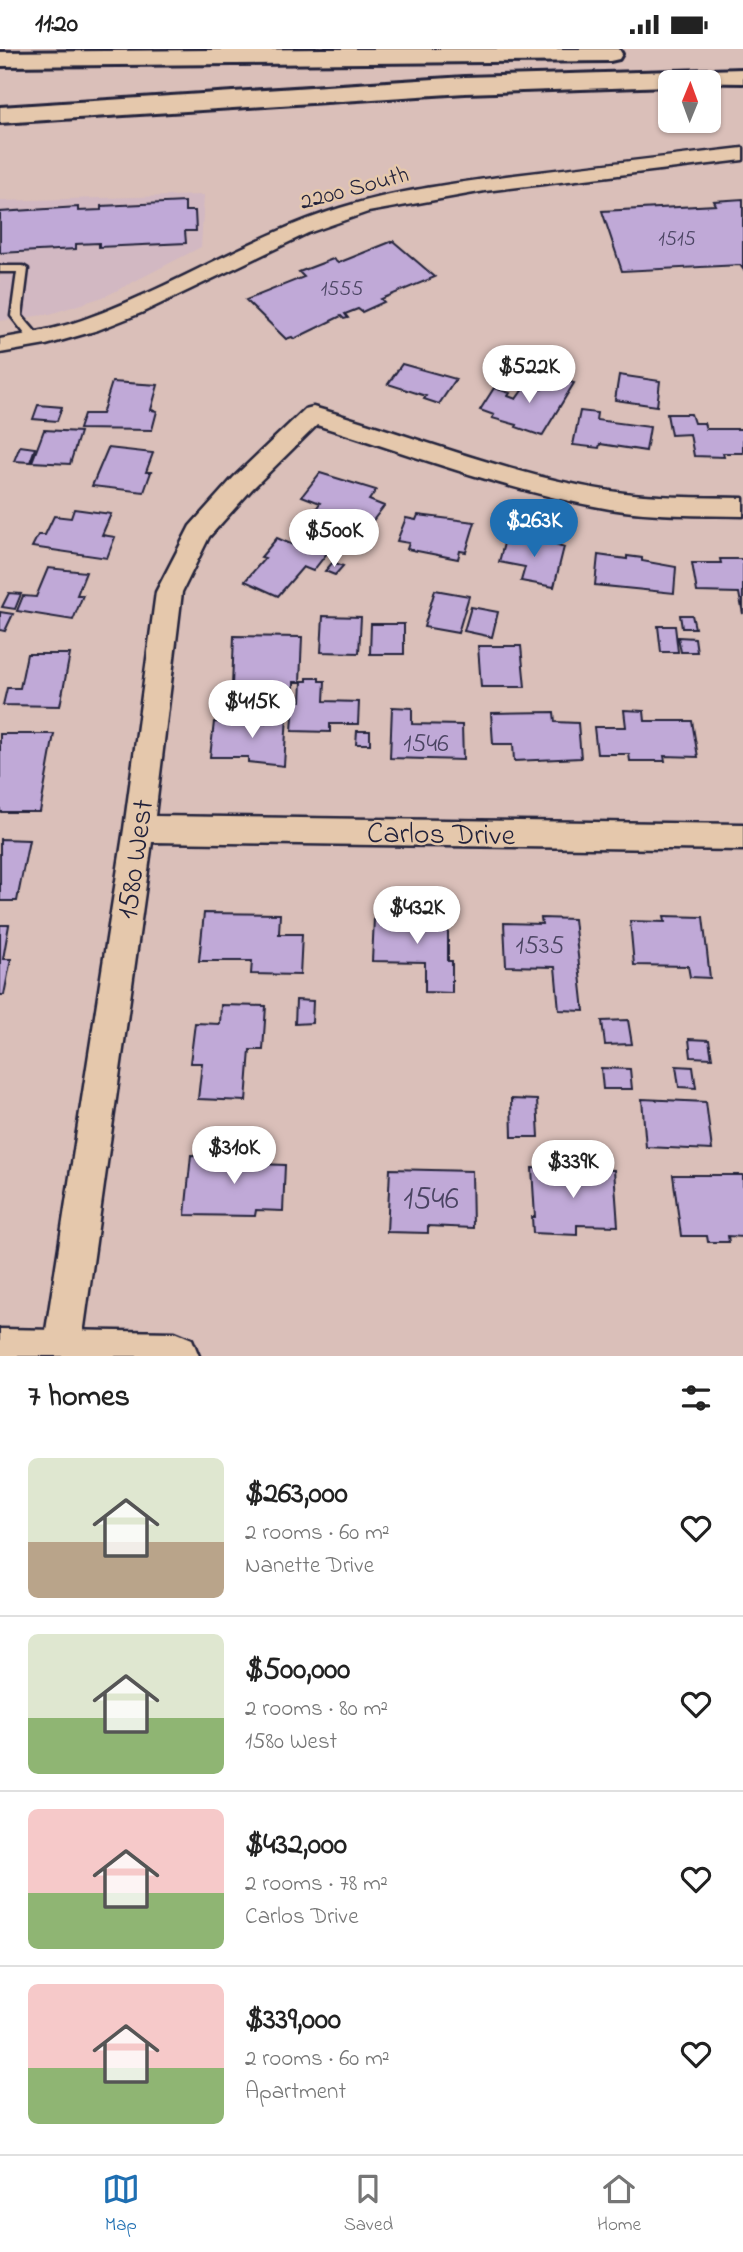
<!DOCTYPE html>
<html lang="en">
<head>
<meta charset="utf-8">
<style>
  body { margin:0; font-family:"Indie Flower",sans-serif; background:#f2f2f2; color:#222; height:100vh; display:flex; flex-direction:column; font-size:26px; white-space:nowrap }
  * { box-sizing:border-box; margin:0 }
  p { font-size:23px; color:#767676 }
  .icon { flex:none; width:38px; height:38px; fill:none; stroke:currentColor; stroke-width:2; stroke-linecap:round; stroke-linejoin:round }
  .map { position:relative; height:1307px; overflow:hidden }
  .side { display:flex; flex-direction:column; background:#fff; flex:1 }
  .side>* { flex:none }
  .needle { width:46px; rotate:1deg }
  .fabs { position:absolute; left:658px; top:21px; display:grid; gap:14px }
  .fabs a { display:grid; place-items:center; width:63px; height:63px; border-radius:10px; background:#fff; box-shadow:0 2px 5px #0004; font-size:35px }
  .price { position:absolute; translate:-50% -60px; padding:0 16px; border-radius:24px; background:#fff; color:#222; font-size:23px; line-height:46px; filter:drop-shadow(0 2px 4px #0008) }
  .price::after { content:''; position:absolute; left:50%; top:42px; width:21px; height:16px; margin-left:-10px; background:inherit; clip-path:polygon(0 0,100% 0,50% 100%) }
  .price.active { background:#1f6fb2; color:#fff }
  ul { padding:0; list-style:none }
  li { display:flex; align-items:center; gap:21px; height:175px; padding:0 28px }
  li+li { border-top:2px solid #e0e0e0 }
  li span { display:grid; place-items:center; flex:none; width:196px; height:140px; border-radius:10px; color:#555 }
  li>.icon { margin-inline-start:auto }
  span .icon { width:84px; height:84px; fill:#fffc; stroke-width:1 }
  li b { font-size:30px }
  h2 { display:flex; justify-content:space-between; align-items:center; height:84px; padding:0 28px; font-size:30px }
  .status { display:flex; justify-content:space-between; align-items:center; height:49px; padding:0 35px; background:#fff; direction:ltr }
  .status svg { height:19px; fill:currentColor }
  .tabs { display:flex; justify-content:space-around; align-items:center; height:98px; border-top:2px solid #e0e0e0; background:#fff; font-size:19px; color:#767676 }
  .tabs a { display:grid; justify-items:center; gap:4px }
  .tabs .active { color:#1f6fb2 }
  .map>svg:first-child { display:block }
  .built { fill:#d2b8c2 }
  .building { fill:#c0a9d7; stroke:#22223b; stroke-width:2 }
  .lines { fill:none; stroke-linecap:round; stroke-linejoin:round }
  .service-casing { stroke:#22223b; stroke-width:5 }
  .minor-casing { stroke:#22223b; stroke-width:5 }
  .tertiary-casing { stroke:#22223b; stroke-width:5 }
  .motorway-casing { stroke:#22223b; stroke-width:6 }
  .service { fill:#e5c8ac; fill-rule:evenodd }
  .minor { fill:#e5c8ac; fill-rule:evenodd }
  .tertiary { fill:#e5c8ac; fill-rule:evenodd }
  .motorway { fill:#e5c8ac; fill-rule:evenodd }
  .labels { text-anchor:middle; stroke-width:5; stroke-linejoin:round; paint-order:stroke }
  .far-number-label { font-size:21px; fill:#4a4462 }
  .far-street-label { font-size:24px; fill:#22223b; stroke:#e5c8ac }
  .number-label { font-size:26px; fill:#4a4462 }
  .street-label { font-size:30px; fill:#22223b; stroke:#e5c8ac }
  .near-number-label { font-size:32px; fill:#4a4462 }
</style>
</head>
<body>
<div class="status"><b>11:20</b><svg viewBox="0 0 49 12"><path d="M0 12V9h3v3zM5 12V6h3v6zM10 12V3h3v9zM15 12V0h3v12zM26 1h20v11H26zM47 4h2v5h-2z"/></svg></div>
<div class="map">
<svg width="743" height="1307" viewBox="0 0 743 1307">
  <rect width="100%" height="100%" fill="#dabfb9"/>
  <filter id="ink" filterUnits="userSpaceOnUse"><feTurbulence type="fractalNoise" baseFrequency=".0143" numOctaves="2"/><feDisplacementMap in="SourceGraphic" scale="14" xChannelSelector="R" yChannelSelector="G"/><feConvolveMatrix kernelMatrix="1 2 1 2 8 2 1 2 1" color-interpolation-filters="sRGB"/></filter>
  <g filter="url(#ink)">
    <!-- built -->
    <path class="built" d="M204,146L201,198L106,247L50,265L0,272V152Z"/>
    <!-- building -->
    <path class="building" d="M743,150V220L740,216L622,222L602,162L716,156L714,152Z
      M185,153V162H195L196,182H185L186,194L99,198V194L76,195V200L0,204V163L78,158V162L101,161V157Z
      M393,192L435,228L381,250L384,253L362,263L358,260L345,265L348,269L344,270L341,267L294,290L292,288L286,290L246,251L304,228L299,223L333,210L338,214Z
      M402,315L456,330L439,355L424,350L426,347L388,335Z
      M619,326L660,332L657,357L615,351Z
      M550,327L574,334L542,387L516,378L517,376L492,369L494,366L480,361L494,339L510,344L508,347L516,350L526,336L542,340Z
      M112,333L158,336L151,361L157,362L152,381L79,380L84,365H102Z
      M38,356L62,358L57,372L33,370Z
      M580,362L597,364L596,371L650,378L646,402L600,395L599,399L573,396Z
      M667,365H691L694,374H704L706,380H743V404H723L724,408L694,407L690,385L671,386Z
      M44,381L80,383L70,415L32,413Z
      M20,397L35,399L30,413L14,412Z
      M108,399L153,404L146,423H151L144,443L92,437Z
      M320,424L376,441L369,451L384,457L368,478L316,460L320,454L302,447Z
      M74,460L111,465L102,486L115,488L107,509L32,498L38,486H45L54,467L71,469Z
      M418,466L475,473L466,503L460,502L458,510L407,500L409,494L397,492L406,469L416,471Z
      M302,486L331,499L313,522L303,518L278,547L245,532L265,509L261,508L277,489L293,496Z
      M506,487L534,492L535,488L564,498L554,538L521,532L525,518L499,513Z
      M598,506L627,510V507L642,509V512L676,518L674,544L595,536Z
      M720,510H743V565L739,544L697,543L692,514H721Z
      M333,513L343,517L335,526L325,522Z
      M48,519L86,523L77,546H83L73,571L17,562L23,547L36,548Z
      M435,541L469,547L458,584L424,578Z
      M9,544L21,545L15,560L2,558Z
      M471,558L498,563L492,588L464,582Z
      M0,563L13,565L5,582L0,581Z
      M680,566H692L695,579H682Z
      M323,567L361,568L359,604L321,603Z
      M371,575H404V605H370Z
      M658,577H675L678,603H661Z
      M234,587L302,588L300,633H294V638L232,637Z
      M678,588L695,589L697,603H681Z
      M478,597H521L525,638H481Z
      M27,605H70L60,657L3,656L7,639H20Z
      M307,629H319V632H325L324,652L359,653L358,675H330V683L292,682L294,652H301L302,632H307Z
      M392,658L412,659V675L462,676L463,711L390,709Z
      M624,661L644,662L645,672H692L698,708L664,707L665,712H630L629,705H597L594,678H626Z
      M554,663L555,673L578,674L581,709L514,712L513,695H493L491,664Z
      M266,664L287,665L284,717L248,713V708H210L214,673L265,674Z
      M357,682H370V695H356Z
      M0,685H54L40,763H0Z
      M0,790L29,791L17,852H0Z
      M204,864L280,865L279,885H302L300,926L251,925L252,912H199Z
      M411,864L448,865V912H452V944L425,943V913L372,912L374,869L410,870Z
      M664,867L703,868L710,929L690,928L688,917L634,916L630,872L665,873Z
      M541,869L574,870L584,962L559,961L555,918L506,917L504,874L542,875Z
      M0,876H9L3,910H11L4,946H0Z
      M296,951L313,952L312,974L295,975Z
      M221,956L266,957L263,1001H250L246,1052L198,1050L202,1014H190L195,974L220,975Z
      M628,971L632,995L605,996L602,972Z
      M689,990L709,991L712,1009L691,1008Z
      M676,1017L693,1018L696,1039L679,1038Z
      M601,1019L630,1020L632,1040H603Z
      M511,1050L537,1051L539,1088H512Z
      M642,1050L706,1053L712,1101L646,1098Z
      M191,1106L260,1108V1115L285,1116L283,1162L256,1161L255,1167L185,1166Z
      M532,1119L614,1121L618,1177L577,1176V1186L533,1184L532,1168H535Z
      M390,1120L472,1122L473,1179L428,1177V1184L387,1183Z
      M673,1126H743V1188L728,1187L729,1193H708L707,1187H681Z"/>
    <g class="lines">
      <!-- service casing -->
      <g class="service-casing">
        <path id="service" d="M0,217H23L28,220L22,267L40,288V294H32L11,267L17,223H0Z"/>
      </g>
      <!-- minor casing -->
      <g class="minor-casing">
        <path id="minor" d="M743,99V111L485,142L368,163L308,184L141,264L98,281L46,296L0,304V290C28,285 56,280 82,271C171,240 250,187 340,159C394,142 450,135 506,127C585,117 664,108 743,99Z
          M313,358C412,386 508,426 610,442C654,449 699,448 743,449V467C699,466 654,467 610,460C510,443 413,406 317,376L252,440L209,488L182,543L155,767L743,775V801L152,793L80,1307H42L124,780L156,543L190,477L234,428L305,360Z"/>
      </g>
      <!-- tertiary casing -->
      <g class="tertiary-casing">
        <path id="tertiary" d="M0,1280L175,1283L192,1290L199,1307H0Z"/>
      </g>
      <!-- motorway casing -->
      <g class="motorway-casing">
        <path id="motorway" d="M324,0H619L622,5L619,10L610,12L0,17V3Z
          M743,20V34L670,33V37L465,44L0,74V58L465,28Z"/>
      </g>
      <!-- service -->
      <use href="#service" class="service"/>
      <!-- minor -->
      <use href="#minor" class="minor"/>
      <!-- tertiary -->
      <use href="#tertiary" class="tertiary"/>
      <!-- motorway -->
      <use href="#motorway" class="motorway"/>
    </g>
  </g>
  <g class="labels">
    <!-- far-number labels -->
    <g class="far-number-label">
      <text x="677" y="196">1515</text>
      <text x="342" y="246">1555</text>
    </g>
    <!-- far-street labels -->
    <g class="far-street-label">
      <text transform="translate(354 138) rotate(-15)" y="8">2200 South</text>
    </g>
    <!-- number labels -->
    <g class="number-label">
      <text x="426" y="702">1546</text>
      <text x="540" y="904">1535</text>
    </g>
    <!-- street labels -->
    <g class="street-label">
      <text transform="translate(441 784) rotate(1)" y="10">Carlos Drive</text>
      <text transform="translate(134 810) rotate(-82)" y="10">1580 West</text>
    </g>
    <!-- near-number labels -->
    <g class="near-number-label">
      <text x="431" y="1159">1546</text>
    </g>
  </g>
</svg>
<div class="fabs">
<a><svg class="needle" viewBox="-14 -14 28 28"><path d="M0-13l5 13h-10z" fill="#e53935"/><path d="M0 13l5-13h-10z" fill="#767676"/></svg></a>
</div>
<b class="price" style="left:529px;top:356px">$522K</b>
<b class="price active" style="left:534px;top:510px">$263K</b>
<b class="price" style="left:334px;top:520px">$500K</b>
<b class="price" style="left:252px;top:691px">$415K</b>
<b class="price" style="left:417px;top:897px">$432K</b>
<b class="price" style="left:234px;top:1137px">$310K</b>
<b class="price" style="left:573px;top:1151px">$339K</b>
</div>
<section class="side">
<h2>7 homes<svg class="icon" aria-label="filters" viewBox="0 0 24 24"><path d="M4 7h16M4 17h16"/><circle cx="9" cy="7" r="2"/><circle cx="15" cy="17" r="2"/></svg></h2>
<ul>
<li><span style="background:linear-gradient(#dfe7d0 60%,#b9a48a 0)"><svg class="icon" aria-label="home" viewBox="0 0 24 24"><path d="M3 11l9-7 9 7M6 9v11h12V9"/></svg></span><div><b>$263,000</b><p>2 rooms · 60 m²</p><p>Nanette Drive</p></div><svg class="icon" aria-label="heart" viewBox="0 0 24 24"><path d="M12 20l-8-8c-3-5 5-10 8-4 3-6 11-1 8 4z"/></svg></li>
<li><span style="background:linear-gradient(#dfe7d0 60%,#8fb573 0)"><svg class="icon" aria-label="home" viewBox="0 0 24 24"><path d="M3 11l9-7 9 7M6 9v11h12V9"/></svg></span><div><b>$500,000</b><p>2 rooms · 80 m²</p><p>1580 West</p></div><svg class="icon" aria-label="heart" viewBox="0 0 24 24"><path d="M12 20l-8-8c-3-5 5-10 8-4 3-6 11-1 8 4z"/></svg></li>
<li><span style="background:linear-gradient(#f6c9c9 60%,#8fb573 0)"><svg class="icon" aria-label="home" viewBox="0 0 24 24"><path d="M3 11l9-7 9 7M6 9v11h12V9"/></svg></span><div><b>$432,000</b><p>2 rooms · 78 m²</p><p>Carlos Drive</p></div><svg class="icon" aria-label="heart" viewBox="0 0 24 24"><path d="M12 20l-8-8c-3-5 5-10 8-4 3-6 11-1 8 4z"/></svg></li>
<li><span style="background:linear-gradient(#f6c9c9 60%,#8fb573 0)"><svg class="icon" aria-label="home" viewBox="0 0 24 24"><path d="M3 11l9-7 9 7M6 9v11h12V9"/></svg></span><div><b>$339,000</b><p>2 rooms · 60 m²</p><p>Apartment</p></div><svg class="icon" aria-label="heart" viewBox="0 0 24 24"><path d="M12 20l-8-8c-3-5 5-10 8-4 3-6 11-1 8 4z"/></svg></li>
</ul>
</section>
<nav class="tabs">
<a class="active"><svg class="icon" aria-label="map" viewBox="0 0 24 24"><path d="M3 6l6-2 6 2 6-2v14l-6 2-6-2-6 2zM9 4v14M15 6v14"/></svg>Map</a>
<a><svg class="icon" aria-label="saved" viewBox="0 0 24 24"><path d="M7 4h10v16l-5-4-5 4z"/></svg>Saved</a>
<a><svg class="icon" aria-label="home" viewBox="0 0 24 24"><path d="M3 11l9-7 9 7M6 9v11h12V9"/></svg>Home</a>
</nav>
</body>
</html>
